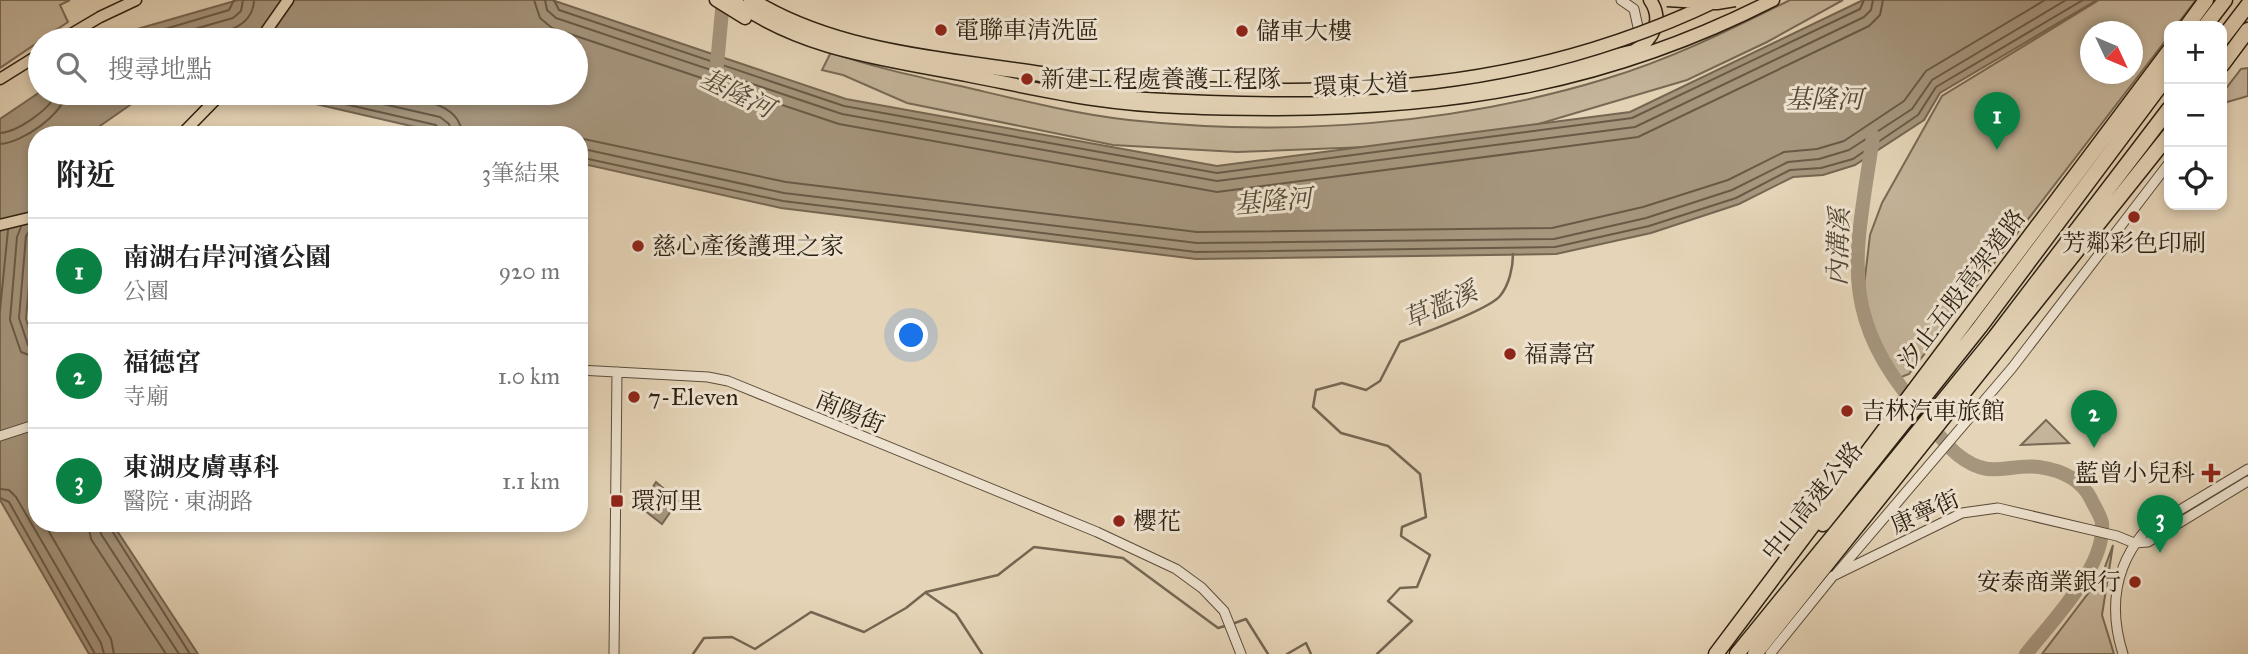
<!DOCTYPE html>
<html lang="zh-TW">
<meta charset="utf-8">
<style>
body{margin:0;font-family:"IM FELL Great Primer","Noto Serif TC",serif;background:#f2f2f2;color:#222}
.controls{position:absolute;right:21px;top:21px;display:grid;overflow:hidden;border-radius:14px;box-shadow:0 4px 10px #0003}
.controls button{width:63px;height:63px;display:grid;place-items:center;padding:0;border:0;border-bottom:2px solid #e0e0e0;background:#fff;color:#222;font:35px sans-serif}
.compass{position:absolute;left:2080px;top:21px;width:63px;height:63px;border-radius:50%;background:#fff;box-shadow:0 4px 10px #0003;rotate:134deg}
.you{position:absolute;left:912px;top:336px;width:24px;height:24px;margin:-18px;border:5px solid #fff;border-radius:50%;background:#1a73e8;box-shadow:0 0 0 10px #1a73e833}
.badge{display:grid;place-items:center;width:46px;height:46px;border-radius:50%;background:#0b8043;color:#fff;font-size:23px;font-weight:700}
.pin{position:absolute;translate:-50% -58px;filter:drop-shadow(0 2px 4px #0008)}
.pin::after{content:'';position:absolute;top:37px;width:24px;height:21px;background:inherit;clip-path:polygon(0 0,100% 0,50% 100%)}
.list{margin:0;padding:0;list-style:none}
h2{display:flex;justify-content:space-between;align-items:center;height:91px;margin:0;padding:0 28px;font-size:30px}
h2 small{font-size:23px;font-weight:400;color:#767676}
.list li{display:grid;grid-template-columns:46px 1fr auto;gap:21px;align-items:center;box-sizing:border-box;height:105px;padding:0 28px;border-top:2px solid #e0e0e0}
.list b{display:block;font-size:26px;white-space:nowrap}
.list p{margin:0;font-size:23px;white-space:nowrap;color:#767676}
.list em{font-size:23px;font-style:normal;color:#767676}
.icon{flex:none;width:38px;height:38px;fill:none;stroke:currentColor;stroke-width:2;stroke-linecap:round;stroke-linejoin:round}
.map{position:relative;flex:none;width:2248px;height:654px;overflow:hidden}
.search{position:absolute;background:#fff;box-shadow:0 4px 10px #0003;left:28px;top:28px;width:560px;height:77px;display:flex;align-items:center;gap:18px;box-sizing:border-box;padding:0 24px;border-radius:38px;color:#767676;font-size:26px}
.panel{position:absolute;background:#fff;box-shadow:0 4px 10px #0003;left:28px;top:126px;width:560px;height:406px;border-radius:28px}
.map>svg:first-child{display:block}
.green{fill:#c5b59b;stroke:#786a56;stroke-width:2;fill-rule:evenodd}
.water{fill:#a6967e;stroke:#756652;stroke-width:2}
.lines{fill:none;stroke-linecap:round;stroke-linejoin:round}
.shore{stroke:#685a47;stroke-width:2}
.stream{stroke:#756652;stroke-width:2.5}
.river{stroke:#a6967e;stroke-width:14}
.tertiary-casing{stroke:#5a4c3a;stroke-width:11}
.primary-casing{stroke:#2b1f10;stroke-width:13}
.trunk-casing{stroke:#2b1f10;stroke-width:15}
.motorway-casing{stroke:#2b1f10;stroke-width:17}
.tertiary{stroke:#eee3d0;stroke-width:9}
.primary{stroke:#e5d4b7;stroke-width:10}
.trunk{stroke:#e5d4b7;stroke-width:12}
.motorway{stroke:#e5d4b7;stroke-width:14}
.trunk-bridge-casing{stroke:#2b1f10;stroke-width:15;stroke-linecap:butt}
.trunk-bridge{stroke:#e5d4b7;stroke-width:12}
.poi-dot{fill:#8f2418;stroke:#eee3d0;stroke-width:2.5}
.labels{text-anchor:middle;stroke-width:6;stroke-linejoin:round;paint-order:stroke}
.poi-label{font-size:24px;fill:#2b1f10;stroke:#eee3d0;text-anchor:start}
.street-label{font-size:24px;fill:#2b1f10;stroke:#eee3d0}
.water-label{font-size:26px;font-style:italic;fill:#564936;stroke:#eee3d0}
</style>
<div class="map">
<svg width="2248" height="654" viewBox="0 0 2248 654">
<rect width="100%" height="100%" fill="#e5d4b7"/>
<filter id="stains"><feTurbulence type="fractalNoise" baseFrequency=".00286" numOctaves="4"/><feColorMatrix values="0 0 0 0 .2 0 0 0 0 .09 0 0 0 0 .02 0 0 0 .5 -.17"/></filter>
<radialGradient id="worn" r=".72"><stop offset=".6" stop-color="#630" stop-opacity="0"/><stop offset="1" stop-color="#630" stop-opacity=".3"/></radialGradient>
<path class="green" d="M0 0H70L60 5 68 22 0 68Z
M1790 0H1843L1767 42 1687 80 1525 128 1418 145 1237 152 1113 145 907 103 843 75 822 70 831 52C877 69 925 78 973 89 1024 101 1077 114 1129 120 1286 137 1454 125 1605 79 1669 60 1730 30 1790 0Z
M2099 0H2196L2176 26H2169V36L1909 374 1899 378 1869 323 1864 286 1870 235 1882 203 1942 96ZM2090 32H2132V74H2090Z
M2248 68V96L2224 103V91L2241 69Z
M2046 420 2069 443 2021 445Z
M2113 545 2102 615 2114 654H2042L2102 575Z"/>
<path class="water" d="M238 0H552L846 99 1217 166 1630 112 1863 0H2097L1940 93 1924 120 1855 165 1823 175 1793 177 1739 204 1651 233 1556 254 1196 259 781 208 579 163V135H450L268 93H576V40H115L127 32Z
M40 92 188 93 143 96 87 135H37V229L33 238 26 319 37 351V523H112L198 654H89L0 500V119Z
M656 482 678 501 662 524 640 507Z"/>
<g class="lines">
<path class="shore" d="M534 0 540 18 552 28 839 124 1217 192 1638 137 1869 26 1880 15 1883 0
M545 0 547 10 556 18 842 114 1217 181 1635 127 1864 17 1871 10 1873 0
M554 0 559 10 844 106 1217 173 1632 118 1860 9 1864 0
M128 40 229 10 234 0
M156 40 233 18 241 11 243 0
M194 40C217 33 253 31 254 0
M297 93 436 125 443 135
M335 93 440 117 449 124 452 135
M382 93C409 99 461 99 462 135
M0 133C17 132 51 109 56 93
M579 138 786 182 1197 232 1552 228 1643 207 1728 180 1784 152 1817 149 1844 141 1904 101 1926 71 2045 0
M0 144C22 143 62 115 66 93
M579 148 784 193 1197 243 1554 239 1646 218 1732 190 1788 162 1819 159 1849 150 1912 109 1932 80 2066 0
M579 157 783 201 1196 252 1555 247 1649 226 1736 198 1790 170 1821 168 1853 159 1918 115 1936 87 2083 0
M21 227 17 237 10 320 21 352 37 358
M37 229 30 230 26 236 19 318 28 345 37 349
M0 310 8 230
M0 489 9 490 16 497 101 643 104 654
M0 498 9 502 95 654
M44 523 111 639 114 654
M88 523 91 539 166 654
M98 523 101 534 179 654
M107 523 190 654"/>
<path class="stream" d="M926 593 956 614 982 654
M1232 624 1246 619 1268 654
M693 654 704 638 732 637 755 649 811 612 864 632 906 608 926 592 998 575 1034 547 1123 558 1218 628 1225 626
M1287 654 1306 643 1311 654
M1377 654 1412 621 1388 601 1400 588 1417 587 1430 555 1401 536 1402 527 1426 517 1420 474 1388 446 1341 433 1313 407 1316 390 1342 383 1366 390 1380 381 1400 342C1419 335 1489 309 1500 296 1509 285 1513 268 1513 254"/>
<path class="river" d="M716 75 723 0
M1873 136C1857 251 1835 310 1916 406 1929 422 1942 442 1958 455 1991 481 2007 463 2039 467 2060 470 2081 479 2091 499 2094 506 2101 516 2102 523 2106 567 2052 621 2026 654"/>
<g class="tertiary-casing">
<path id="tertiary" d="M1621 0 1634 9 1638 27
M579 370 708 377 728 381 1097 532 1176 569 1202 588 1224 611 1241 654
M0 436 37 424
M1837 573 2012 368 2169 163
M614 654 617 372
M1770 654 1833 576 1962 513 1998 508 2117 536 2134 543 2148 542 2248 481
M2123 654C2109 610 2114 567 2145 531L2248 469"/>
</g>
<g class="primary-casing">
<path id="primary" d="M61 40 100 17 136 0
M260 40 288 0
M0 79 40 54
M181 135 222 93
M0 225 37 216"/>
</g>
<g class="trunk-casing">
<path id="trunk" d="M716 0 745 18
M732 0C805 52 886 59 971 76 1012 84 1052 93 1093 99 1153 108 1216 109 1277 109 1458 108 1610 83 1773 0
M1041 74 1064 84 1152 94
M1142 97 1242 101 1443 92 1491 84 1634 51C1653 40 1664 20 1650 0"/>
</g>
<g class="motorway-casing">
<path id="motorway" d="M751 0C836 53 944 59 1041 74
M2187 26 2206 0
M2205 26 2225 0
M2222 39 2248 5
M2222 65 2248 30
M1823 524 1980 327 2169 74
M1716 654 2169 51
M1737 654 1995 337 2169 109
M1755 654 2169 135"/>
</g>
<use href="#tertiary" class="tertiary"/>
<use href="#primary" class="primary"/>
<use href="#trunk" class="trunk"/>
<use href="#motorway" class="motorway"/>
<g class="trunk-bridge-casing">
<path id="trunk-bridge" d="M1667 0 1717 3 1735 0
M1137 85C1348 97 1523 94 1718 0"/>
</g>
<use href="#trunk-bridge" class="trunk-bridge"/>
</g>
<g class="poi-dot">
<circle cx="941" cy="30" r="7"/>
<circle cx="1242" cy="31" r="7"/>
<circle cx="1027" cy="79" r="7"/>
<circle cx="2134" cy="217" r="7"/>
<circle cx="638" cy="246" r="7"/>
<circle cx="1510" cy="354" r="7"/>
<circle cx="634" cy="397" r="7"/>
<circle cx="1847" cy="411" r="7"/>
<path d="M2207.5 462.5h7v7h7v7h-7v7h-7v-7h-7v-7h7z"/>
<rect x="610" y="494" width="14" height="14" rx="3.5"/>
<circle cx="1119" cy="521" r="7"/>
<circle cx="2135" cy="582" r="7"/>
</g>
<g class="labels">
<g class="poi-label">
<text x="955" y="38">電聯車清洗區</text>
<text x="1256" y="39">儲車大樓</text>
<text x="1041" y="87">新建工程處養護工程隊</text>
<text x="2134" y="251" text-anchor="middle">芳鄰彩色印刷</text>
<text x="652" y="254">慈心產後護理之家</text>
<text x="1524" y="362">福壽宮</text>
<text x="648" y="405">7-Eleven</text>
<text x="1861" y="419">吉林汽車旅館</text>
<text x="2195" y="481" text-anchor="end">藍曾小兒科</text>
<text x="631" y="509">環河里</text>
<text x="1133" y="529">櫻花</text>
<text x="2121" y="590" text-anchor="end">安泰商業銀行</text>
</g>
<g class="street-label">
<text transform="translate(1361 85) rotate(-3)" y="8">環東大道</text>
<text transform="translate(1962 289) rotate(-53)" y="8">汐止五股高架道路</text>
<text transform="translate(850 412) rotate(23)" y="8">南陽街</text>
<text transform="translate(1812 501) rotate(-51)" y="8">中山高速公路</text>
<text transform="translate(1925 512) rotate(-24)" y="8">康寧街</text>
</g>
<g class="water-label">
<text transform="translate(737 93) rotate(26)" y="9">基隆河</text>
<text x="1824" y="108">基隆河</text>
<text transform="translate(1273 201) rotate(-5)" y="9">基隆河</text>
<text transform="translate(1838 247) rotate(-88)" y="9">內溝溪</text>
<text transform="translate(1440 305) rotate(-24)" y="9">草濫溪</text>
</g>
</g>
<rect width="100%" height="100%" filter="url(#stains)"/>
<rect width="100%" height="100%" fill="url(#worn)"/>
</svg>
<div class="controls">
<button>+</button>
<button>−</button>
<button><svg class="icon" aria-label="locate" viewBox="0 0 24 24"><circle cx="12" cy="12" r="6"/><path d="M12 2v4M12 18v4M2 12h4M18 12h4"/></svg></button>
</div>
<svg class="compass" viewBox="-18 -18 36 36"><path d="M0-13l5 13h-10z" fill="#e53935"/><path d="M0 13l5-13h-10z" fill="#767676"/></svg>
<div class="you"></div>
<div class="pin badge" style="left:1997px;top:150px">1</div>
<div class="pin badge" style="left:2094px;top:448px">2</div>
<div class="pin badge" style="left:2160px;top:553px">3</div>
<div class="search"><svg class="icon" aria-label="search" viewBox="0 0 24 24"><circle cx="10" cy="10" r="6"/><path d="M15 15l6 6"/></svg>搜尋地點</div>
<section class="panel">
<h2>附近<small>3筆結果</small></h2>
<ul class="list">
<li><span class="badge">1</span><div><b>南湖右岸河濱公園</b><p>公園</p></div><em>920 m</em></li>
<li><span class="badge">2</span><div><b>福德宮</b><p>寺廟</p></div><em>1.0 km</em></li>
<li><span class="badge">3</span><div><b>東湖皮膚專科</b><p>醫院 · 東湖路</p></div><em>1.1 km</em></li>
</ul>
</section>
</div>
